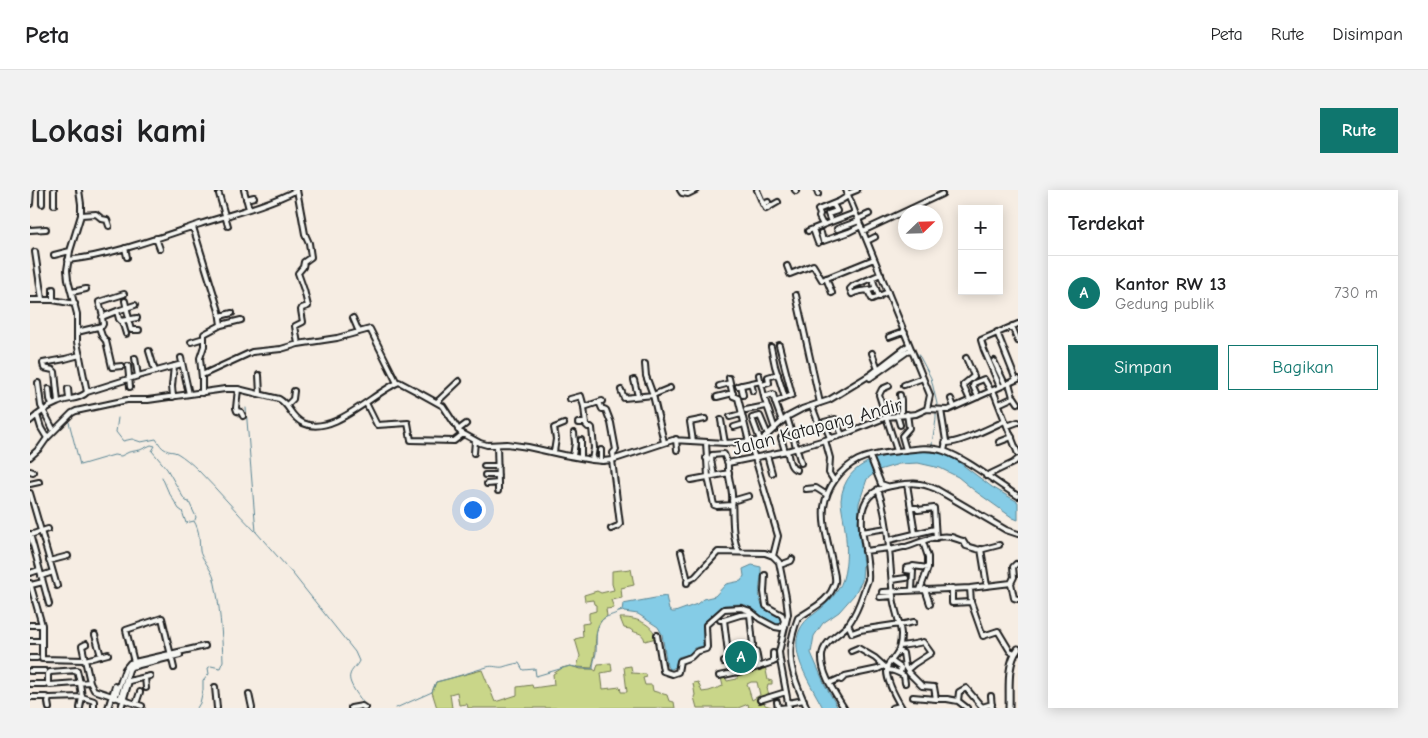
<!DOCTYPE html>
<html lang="id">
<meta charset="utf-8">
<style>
body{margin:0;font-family:"Comic Neue",sans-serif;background:#f2f2f2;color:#202124}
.controls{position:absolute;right:15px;top:15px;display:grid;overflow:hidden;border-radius:0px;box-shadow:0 2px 12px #0003}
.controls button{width:45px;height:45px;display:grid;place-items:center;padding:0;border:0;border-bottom:1px solid #e0e0e0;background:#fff;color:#202124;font:25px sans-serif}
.compass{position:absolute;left:868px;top:15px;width:45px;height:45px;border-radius:50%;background:#fff;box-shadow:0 2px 12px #0003;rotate:67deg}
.you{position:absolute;left:442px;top:319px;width:18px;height:18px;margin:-12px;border:4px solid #fff;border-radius:50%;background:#1a73e8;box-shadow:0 0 0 8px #1a73e833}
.badge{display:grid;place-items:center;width:32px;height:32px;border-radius:50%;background:#0f766e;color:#fff;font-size:16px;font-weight:700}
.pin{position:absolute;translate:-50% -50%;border:2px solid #fff;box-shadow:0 1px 5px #0006}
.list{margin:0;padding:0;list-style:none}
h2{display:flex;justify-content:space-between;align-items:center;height:65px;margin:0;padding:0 20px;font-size:21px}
h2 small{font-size:16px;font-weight:400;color:#757577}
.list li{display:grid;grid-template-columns:32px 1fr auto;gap:15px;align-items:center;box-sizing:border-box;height:75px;padding:0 20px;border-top:1px solid #e0e0e0}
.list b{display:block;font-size:19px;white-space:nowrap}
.list p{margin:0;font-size:16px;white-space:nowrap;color:#757577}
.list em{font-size:16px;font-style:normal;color:#757577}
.actions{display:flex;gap:10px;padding:15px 20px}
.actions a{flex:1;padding:11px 0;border:1px solid #0f766e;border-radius:0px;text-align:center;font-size:18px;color:#0f766e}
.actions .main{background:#0f766e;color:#fff}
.map{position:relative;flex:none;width:988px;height:518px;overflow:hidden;border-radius:0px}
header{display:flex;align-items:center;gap:30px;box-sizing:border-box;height:70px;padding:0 25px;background:#fff;border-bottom:1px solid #e0e0e0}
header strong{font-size:24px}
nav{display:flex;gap:28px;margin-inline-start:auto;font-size:18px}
.intro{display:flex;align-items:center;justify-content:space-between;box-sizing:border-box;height:120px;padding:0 30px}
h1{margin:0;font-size:35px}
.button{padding:12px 22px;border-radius:0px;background:#0f766e;color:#fff;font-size:18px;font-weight:700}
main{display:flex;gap:30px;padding:0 30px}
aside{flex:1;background:#fff;border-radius:0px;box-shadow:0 2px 12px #0003}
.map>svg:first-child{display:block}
.green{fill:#c9d689;stroke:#727952;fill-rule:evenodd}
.water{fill:#85cce6;stroke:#5b8695}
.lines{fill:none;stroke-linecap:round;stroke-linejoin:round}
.stream{stroke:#5b8695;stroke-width:1}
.minor-casing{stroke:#1c1c1c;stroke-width:8}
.major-casing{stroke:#1c1c1c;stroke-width:9}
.minor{stroke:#f6f6f2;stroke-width:4}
.major{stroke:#f6f6f2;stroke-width:5}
.labels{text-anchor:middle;stroke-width:4;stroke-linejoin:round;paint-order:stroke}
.street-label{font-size:19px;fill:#1c1c1c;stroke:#f6f6f2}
</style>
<header>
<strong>Peta</strong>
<nav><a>Peta</a><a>Rute</a><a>Disimpan</a></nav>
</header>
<div class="intro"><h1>Lokasi kami</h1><a class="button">Rute</a></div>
<main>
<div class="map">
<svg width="988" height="518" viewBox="0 0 988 518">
<rect width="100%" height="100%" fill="#f6ede3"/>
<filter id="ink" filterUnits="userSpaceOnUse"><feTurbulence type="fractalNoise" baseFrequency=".02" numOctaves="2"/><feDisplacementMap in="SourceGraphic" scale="10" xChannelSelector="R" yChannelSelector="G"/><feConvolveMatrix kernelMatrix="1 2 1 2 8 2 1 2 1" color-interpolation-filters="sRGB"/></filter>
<g filter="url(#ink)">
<path class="green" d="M601 379 604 395 591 398 592 408 581 410 584 418 576 419 577 426C565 433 566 448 565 461 565 466 563 472 562 478L547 477 550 466 545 449 553 447 552 434 559 433V423L566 421V415L564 414 563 410 555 411 554 405 567 401 571 403 584 400 582 394V381Z
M590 428C604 427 623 433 626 448L615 451C612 440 606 445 600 439L594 438Z
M714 472H718L720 474H727L735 476 738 490 742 491V494H738L737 498 739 505 732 507 735 515 742 517V518H719L718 514 708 518H667L664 507 665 505 663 493 668 492 672 502 679 501 693 496 691 488 695 487 697 491 707 489 708 484 715 481 712 474ZM721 492H727L730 505 722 510 717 494Z
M581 473 582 481 571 483 573 499 590 497 591 502H597L594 477 601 476 602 483 616 484 617 487 613 488 615 495H622L623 501 637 505 639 511 644 512 645 518H438L437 514 429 515 427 502 420 504 422 518H407L402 502 406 492 452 480 465 512 487 505V497L502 495 503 498 524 495 523 484 532 478 540 476 551 479H563L566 481 568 474Z"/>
<path class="water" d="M891 261 911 263 926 270 962 297 988 312V330L983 328 945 301 928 287 910 278 888 273 869 274 849 280 837 289 829 313 828 335 833 374 832 391 824 405 809 422 793 433 784 446 781 463 795 495 808 518H793C779 490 747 449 784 424 796 415 808 404 813 389 818 371 817 351 814 332 813 325 811 317 811 310 815 268 858 264 891 261Z
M722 375 731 377V383H733V386H731C730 396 726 412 736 419 741 422 747 424 751 427L752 431 750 436H746L730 428 716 415 710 414 694 415 673 433V456L664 458 660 464 648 467 645 477 642 479H639L637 476 632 444 628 437 608 424 594 422 593 421 589 422V421L592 420 593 414 636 406 639 420 642 422H645L667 414 673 409 685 406 696 394 711 391 714 386 713 379Z"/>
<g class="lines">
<path class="stream" d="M884 160 890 167 901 188 907 214 906 218
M246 210C261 216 258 238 282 237
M216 218 226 342 263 384 325 462 329 471C327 476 321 480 320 485 317 494 333 511 337 518
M88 228 86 242 93 251 102 249 111 252 126 249C129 253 131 258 136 260 139 262 143 261 147 263 154 267 162 274 168 280 188 300 206 322 226 342
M37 230 39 232 50 275 84 265 91 266 99 262 110 260 121 255 125 256 122 261 137 279 153 307 156 311 159 312 166 327 165 330
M739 246 749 236
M434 247 444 251
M16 252 22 246
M457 256 465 257
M902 257C902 245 907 234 906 222
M491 258 504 260
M132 287 138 301 149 319 152 321 156 333 164 331C170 341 169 350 170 361 170 366 182 380 184 389 190 415 192 444 193 471L190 478 181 476 178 478 179 484 173 491V500L170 513 167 518
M366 518 402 502 406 492C424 488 440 482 457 477 463 475 468 478 473 477 479 475 483 474 489 473L493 480 505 479 506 486 540 476 551 478 563 479C563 473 565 468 566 463 567 453 564 440 571 431 575 426 584 425 589 422"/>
<g class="minor-casing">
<path id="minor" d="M12 0V14
M24 0V15
M214 0 219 19
M267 0 275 44 279 53 281 67 274 72 273 77 268 83 274 100 278 116 272 118 271 120 273 132 265 136 268 154
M650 0 652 3 658 4 666 0
M727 0 733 14 738 12
M765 0 766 1
M787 0 788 4
M189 4 198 36
M817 4 827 0
M216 9 224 7
M0 14 1 0
M733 14 736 19 748 12
M51 25 66 24 72 29 77 30 79 36
M828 29 839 24
M801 32 798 24 807 21 803 14
M793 35 825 23
M163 37 189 121 191 135 211 130
M783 39 788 53
M807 39 829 31
M0 40 16 39
M778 41 793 35 789 27 790 24 788 20 810 11 818 6
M833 41 912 4
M791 43 793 51 819 42 831 36
M126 48 130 59
M837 51 845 47
M95 58 97 67
M5 62 12 109
M24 65 40 61
M38 70C83 65 128 48 170 34 202 24 238 15 267 0
M757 76 760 84 783 75 792 90 844 69
M796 88 802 103
M842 88 849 107
M846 98C837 102 831 99 822 104L820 99 823 96 851 84
M23 99V110
M838 101 842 109 858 102
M42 102 56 99
M766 105 790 213
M0 110H23L45 114
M95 111 99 129
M87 121 105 115
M73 126 69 112 94 104
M190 126 202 123
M323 128 329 142
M98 129 101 140H109
M92 131 96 144
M982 136 988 151
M69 137 72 146 76 151 82 177 92 176
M47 142 72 136 73 134 72 127 87 121 89 129 91 131 107 128
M967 142 986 190
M859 147 870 143H875
M161 152 174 148
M749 155 762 205 745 212 752 231
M741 157 745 176 755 208
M119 161 125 181
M842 163 848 179
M105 168 108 186
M151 168 159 204
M936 168 944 186 933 195 940 210
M964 171 975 194
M615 174 616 186 623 205 640 198
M98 176 100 197
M172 185 222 162 251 159 268 154 307 148 340 139 367 193
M229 185 230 204
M729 185 734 206
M699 188 703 206 708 208 719 252 725 268 748 346 743 366
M840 188 881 159
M604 190 608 206
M8 193 11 216 24 241
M721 193 723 201
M979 193 983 207
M711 195 713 205
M732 195 739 193 738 187 748 184
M874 195 893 188
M689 196 700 193
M708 196 731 191
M859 196 852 199 849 205 867 261
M970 197 954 160 951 150 988 134
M19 199 20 209 22 215
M38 199 39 209
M208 199 206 218 207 221 211 222 213 226
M591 200 594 208 623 205 634 252
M963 200 988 264
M57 202 108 186 152 174
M172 203V188L170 168 174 156V144L191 135
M870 205 871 210V225
M143 207 142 196 144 176
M687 207 703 203
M948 207 943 196 944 193 954 189 961 201
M540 209 551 206 554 217
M921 209 924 217
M28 212 25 182 23 180 14 178 13 173 35 169 50 165
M407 212 429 191
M569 212 572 219H574L576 220 581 233 586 260 583 263 584 269
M336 213 347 235 378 233 381 250 424 251 433 244
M969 214 984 207 988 213
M257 215 263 209 264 201
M782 216 788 232
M897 219 918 220 988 189
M716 220 736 216
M911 220 916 251 914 261
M7 225 11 238 17 248
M867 225 870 235
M700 227 711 224
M757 227 771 273
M691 230 695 253
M0 231C8 224 17 217 27 213 36 208 50 210 57 202L47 152V124L38 90 37 80 40 61 51 25V14L49 0
M548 233H556
M977 236 988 232
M704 237 714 234
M745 239 734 207 743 204 745 212
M428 240 436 234
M751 248 755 261
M800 248 794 232 805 229 812 245
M646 249 647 260
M730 250 722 228 730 226 738 245
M795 250 800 268 799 283 804 291
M663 251 660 232 675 229
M676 252 678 287 684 315 687 316 702 315
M969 252 982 247
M915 253C929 254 961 237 975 231
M876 260 872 246 879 238 877 224
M757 261C759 268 759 278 767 280
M524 262 526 249 524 238 534 234
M444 263 445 251
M737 265 742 283
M543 266 545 253 544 243
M0 267 10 258 17 248 42 223 46 221 97 210H118L195 199H208L249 209C260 215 260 227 273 233 302 247 343 203 369 192L386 201 413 216 430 242 450 253 457 255 477 254 498 257 534 265 562 270 573 271 582 270 643 250 695 253 726 251 734 248 757 227 772 219 799 210 840 185 879 155
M551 268V250
M676 268 681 269 682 265 694 264 698 274
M681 269 684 286
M841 269 851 294 857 296
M562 270 564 258 562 238 561 237H558L556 235 554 217 572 211
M571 271V260
M454 276H468
M0 281 3 282
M455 285H468
M956 286 983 273 988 269
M661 290 699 283
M468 293V301
M0 294 9 292
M457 294 468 293 467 255
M877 294 885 343
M776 299 786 298 797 305
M848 299C860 334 859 370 863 406 864 419 870 431 871 444 871 451 870 460 865 466 863 469 860 471 858 475 853 486 866 508 872 518
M0 303 23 382 11 386
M702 311 719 306
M881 318H887L888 320 904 318 906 348
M581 339 588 336 590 334 582 270
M832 342 857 338
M0 344 13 392 1 395
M0 345 18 339
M859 350 905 339
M951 359 957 396
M860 360 873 357H876C889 353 906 344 921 347 925 348 929 350 933 351L936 356 950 360 969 355
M835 361 859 358
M651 362 658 391
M709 362C701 347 703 321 702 304 701 294 697 283 698 273L757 261 812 245 857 227 886 224 897 219 900 205 816 0
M19 371 38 366
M986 374 983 377 984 387 981 393 984 408 988 409
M750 375 761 371 762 369
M23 382 27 396
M0 383 9 380
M862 390 876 388
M13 392 19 414
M0 393 12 435V469L55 470 60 492 64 500 112 516
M657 393V391L665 387 688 362 735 363 743 366 749 372 756 407 758 424 749 462 750 470 759 518
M922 398V413L941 412 953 446 968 441 980 461 985 463
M940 398 941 412
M895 399 900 414
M882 400 883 381 876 380V378L882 377 883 376 898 378V367L893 352
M890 400 898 378
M852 402 940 398 981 393
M850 407 863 406
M690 430H694L698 463 700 464 711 463
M694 430 710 425 720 424 723 455 720 457 721 462
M818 434 822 443 830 440 870 434
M0 435H12
M870 435 884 432
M65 445 71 466
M627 445 633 481 642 484 648 482 650 471 661 467 666 462 676 459 677 457 676 435 694 419 711 418 720 421 730 429 745 437 751 438 754 431 752 425 736 416 734 402 735 385
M0 451H11
M56 454 52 456 55 470 78 464
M870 456C878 455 886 454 893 452L901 463 884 474 877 480
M821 461 828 458 845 468 855 477
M868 461 873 463 875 477 879 483 892 496 904 497 906 509 883 507
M743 463V472L745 471
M0 468H7
M861 471 871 478 870 483
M104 472 96 440 132 428 144 478
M694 472 712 469 713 467 719 466 720 463 726 461 729 477
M857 480C864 480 868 482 874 486L875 493
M0 481H15
M689 486 722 479 743 472
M115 487 116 498
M60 492 20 495 18 493V484L20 482 47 480 50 493 52 507 64 511V518
M800 493 809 489 811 490 815 486 848 479 854 476
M0 494H15
M185 497 187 518
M219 504 222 518
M961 506 962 518
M0 507H16
M85 508 95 479 100 473 175 456
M90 509 99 480 101 477 150 465
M906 509H917L928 511 929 502 936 498 952 517 962 514
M730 510 756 502
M928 511 937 518
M747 512 748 518
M758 513 774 510
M106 514 110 502
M19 518 18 512 19 508 52 507 50 518
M78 518 85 496
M91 518 99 491 120 486
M321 518 332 516 335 518
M750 518 759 517
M777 518C768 498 758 477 761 454 762 445 765 436 768 428 782 418 800 412 805 392 806 387 804 382 803 377 800 358 792 337 794 317 797 297 810 279 828 270 840 264 856 263 869 261 883 259 900 256 914 261 941 271 964 292 988 306
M814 518C805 503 791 484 792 466 793 451 809 445 818 435 826 424 830 413 834 401 835 397 837 393 838 390 841 358 811 305 861 296 879 293 889 291 906 299L976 340 988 344
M862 518 870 516"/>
</g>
<g class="major-casing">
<path id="major" d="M979 518C980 499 976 475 988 459"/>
</g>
<use href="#minor" class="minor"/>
<use href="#major" class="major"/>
</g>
</g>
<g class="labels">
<g class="street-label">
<text transform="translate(787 236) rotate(-15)" y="7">Jalan Katapang Andir</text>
</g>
</g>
</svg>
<div class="controls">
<button>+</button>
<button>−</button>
</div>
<svg class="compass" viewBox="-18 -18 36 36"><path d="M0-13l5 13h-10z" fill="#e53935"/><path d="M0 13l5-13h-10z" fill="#757577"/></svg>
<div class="you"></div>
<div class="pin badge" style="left:711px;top:467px">A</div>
</div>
<aside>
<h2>Terdekat<small></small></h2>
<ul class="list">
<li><span class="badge">A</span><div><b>Kantor RW 13</b><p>Gedung publik</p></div><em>730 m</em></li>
</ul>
<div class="actions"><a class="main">Simpan</a><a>Bagikan</a></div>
</aside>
</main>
